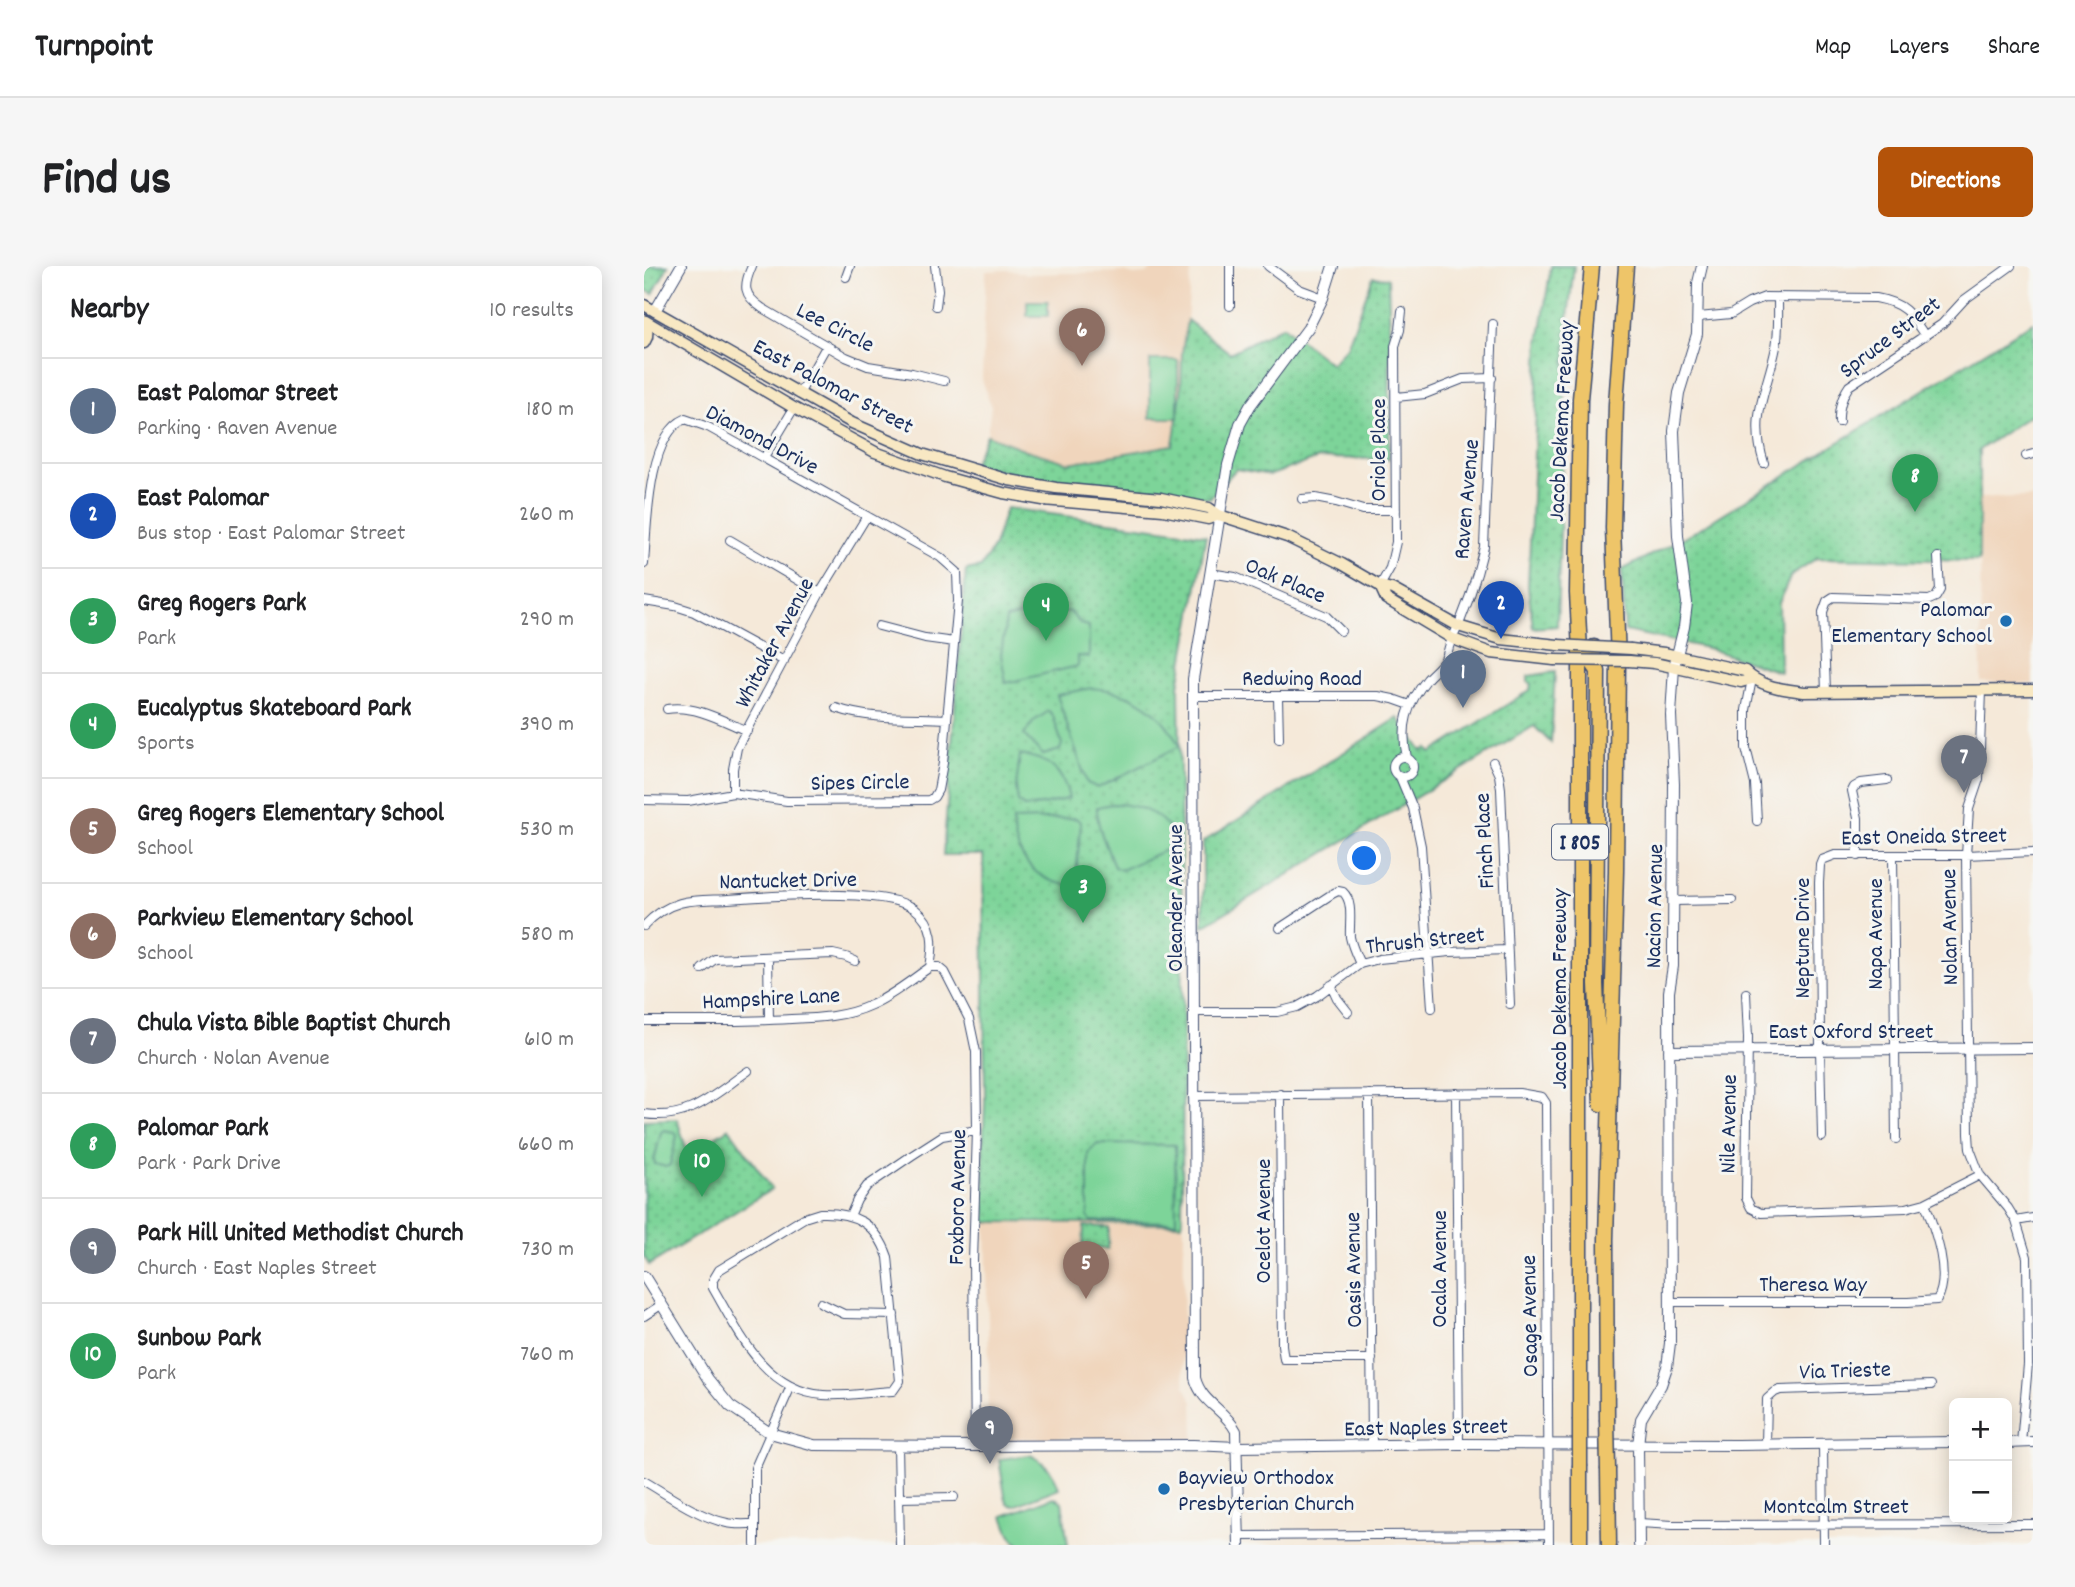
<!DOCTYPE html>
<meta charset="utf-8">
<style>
body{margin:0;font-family:Dekko,sans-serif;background:#f6f6f6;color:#202124}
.controls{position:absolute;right:21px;bottom:21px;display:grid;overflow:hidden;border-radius:10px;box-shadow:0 4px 18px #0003}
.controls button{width:63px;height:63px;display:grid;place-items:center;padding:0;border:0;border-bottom:2px solid #e0e0e0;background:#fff;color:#202124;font:35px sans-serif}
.you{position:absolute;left:721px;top:593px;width:24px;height:24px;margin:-18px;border:5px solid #fff;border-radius:50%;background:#1a73e8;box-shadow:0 0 0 10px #1a73e833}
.badge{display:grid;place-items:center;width:46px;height:46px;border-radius:50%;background:#b45309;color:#fff;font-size:23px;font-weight:700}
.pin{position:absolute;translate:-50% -58px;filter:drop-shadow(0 2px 4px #0008)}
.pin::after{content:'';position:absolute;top:37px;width:24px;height:21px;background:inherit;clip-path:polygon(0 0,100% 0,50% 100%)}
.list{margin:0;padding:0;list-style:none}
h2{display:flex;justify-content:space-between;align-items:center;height:91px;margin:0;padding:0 28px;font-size:30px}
h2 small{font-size:23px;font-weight:400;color:#757577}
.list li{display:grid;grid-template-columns:46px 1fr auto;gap:21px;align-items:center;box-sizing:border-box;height:105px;padding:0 28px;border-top:2px solid #e0e0e0}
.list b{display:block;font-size:26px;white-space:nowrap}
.list p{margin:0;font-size:23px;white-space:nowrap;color:#757577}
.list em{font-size:23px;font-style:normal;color:#757577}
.map{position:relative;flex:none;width:1389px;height:1279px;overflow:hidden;border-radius:10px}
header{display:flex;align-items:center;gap:42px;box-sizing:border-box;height:98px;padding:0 35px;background:#fff;border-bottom:2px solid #e0e0e0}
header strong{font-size:33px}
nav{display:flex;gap:38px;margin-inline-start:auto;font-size:24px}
.intro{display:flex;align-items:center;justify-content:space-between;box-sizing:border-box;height:168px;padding:0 42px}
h1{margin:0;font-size:49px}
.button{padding:18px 32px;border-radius:10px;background:#b45309;color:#fff;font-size:24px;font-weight:700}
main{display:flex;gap:42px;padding:0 42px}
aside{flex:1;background:#fff;border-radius:10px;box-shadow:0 4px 18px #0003}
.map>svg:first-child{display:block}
.built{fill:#f0d5bc}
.grass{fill:url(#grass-dots);stroke:#4c827c;stroke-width:2}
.garden{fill:#7dd499;stroke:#4c827c;stroke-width:2}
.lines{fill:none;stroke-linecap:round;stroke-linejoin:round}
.minor-casing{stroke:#3c4b70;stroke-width:10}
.tertiary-casing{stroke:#3c4b70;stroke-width:12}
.secondary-casing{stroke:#3c4b70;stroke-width:13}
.motorway-casing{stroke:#3c4b70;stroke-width:17}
.minor{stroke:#fff;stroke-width:8}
.tertiary{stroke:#fff;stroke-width:10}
.secondary{stroke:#f8e8c3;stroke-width:10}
.motorway{stroke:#eec569;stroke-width:14}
.secondary-bridge-casing{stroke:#3c4b70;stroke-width:13;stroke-linecap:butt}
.motorway-bridge-casing{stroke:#3c4b70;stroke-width:17;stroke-linecap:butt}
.secondary-bridge{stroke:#f8e8c3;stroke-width:10}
.motorway-bridge{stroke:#eec569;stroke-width:14}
.poi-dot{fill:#1f6fb2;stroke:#f6f6f2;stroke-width:2.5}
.labels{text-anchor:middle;stroke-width:6;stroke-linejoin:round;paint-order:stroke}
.shield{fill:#f6f6f2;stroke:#5d6b8a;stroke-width:2}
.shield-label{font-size:21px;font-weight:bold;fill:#1b2f5e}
.street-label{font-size:23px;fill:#1b2f5e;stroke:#f6f6f2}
.poi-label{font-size:23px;fill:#1b2f5e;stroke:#f6f6f2;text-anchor:end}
</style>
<header>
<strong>Turnpoint</strong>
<nav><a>Map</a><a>Layers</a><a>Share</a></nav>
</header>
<div class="intro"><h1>Find us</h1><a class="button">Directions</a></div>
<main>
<aside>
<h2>Nearby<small>10 results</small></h2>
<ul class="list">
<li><span class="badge" style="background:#5c6f8a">1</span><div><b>East Palomar Street</b><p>Parking · Raven Avenue</p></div><em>180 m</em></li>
<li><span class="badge" style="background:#1a4fb4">2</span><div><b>East Palomar</b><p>Bus stop · East Palomar Street</p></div><em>260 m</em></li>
<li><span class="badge" style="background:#2e9e5b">3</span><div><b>Greg Rogers Park</b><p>Park</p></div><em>290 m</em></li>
<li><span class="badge" style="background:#2e9e5b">4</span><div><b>Eucalyptus Skateboard Park</b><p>Sports</p></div><em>390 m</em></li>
<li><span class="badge" style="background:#8d6e63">5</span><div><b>Greg Rogers Elementary School</b><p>School</p></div><em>530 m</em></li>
<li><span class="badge" style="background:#8d6e63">6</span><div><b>Parkview Elementary School</b><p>School</p></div><em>580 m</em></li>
<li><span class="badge" style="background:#6b7280">7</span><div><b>Chula Vista Bible Baptist Church</b><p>Church · Nolan Avenue</p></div><em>610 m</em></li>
<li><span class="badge" style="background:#2e9e5b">8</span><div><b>Palomar Park</b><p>Park · Park Drive</p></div><em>660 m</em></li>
<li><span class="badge" style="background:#6b7280">9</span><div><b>Park Hill United Methodist Church</b><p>Church · East Naples Street</p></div><em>730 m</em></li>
<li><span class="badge" style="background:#2e9e5b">10</span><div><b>Sunbow Park</b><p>Park</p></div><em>760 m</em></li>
</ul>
</aside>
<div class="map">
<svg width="1389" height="1279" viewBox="0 0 1389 1279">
<defs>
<pattern id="grass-dots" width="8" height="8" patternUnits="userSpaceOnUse" patternTransform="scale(1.75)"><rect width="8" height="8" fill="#7dd499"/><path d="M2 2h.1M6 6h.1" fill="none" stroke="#6bb686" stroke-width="1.8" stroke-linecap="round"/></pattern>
</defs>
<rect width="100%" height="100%" fill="#f6f6f2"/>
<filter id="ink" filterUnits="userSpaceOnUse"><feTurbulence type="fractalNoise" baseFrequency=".0143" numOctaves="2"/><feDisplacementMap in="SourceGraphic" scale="14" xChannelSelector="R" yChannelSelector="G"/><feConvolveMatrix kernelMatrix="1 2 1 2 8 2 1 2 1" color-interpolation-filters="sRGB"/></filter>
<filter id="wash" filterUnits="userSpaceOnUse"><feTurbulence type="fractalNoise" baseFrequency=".00686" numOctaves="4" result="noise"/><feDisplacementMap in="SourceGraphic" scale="28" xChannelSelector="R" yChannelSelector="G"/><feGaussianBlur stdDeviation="1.57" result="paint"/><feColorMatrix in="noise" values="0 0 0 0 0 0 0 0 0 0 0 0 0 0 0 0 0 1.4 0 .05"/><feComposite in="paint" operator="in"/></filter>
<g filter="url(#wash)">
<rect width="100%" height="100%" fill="#f5e9d9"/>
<path class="built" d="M513 0 547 5 543 54 538 87 537 127 529 179 425 197 382 184 343 169 347 140 338 113 342 5 366 4 383 8 479 6 490 9 502 8Z
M1389 231V418L1337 416 1336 232Z
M342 956 538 958 540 962 539 1105 541 1121 549 1136 550 1173 350 1172 343 1165 345 1103Z"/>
<path class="grass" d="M0 0H24L9 28 0 23Z
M907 0H930L923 60 913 360 889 362 884 321 895 77Z
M729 11 744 12 746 73 745 193 675 192 627 209 592 203 566 232 381 210 329 198 343 169 382 184 425 197 529 179 537 127 538 87 543 54 586 87 639 60 687 98 703 81Z
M1389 56V147L1335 184V295L1173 292 1147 309 1135 337 1136 406 1063 382 981 365 978 304 1045 269Z
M362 242 562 269 535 420 539 748 538 958 342 956 339 882 341 836 339 589H299L322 304 337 301 350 280Z
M911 406 907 477 890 460 559 660V576L754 452 778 485 783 482 787 487 886 424 887 417 884 416V410Z
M33 853 44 888 85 862 128 923 5 999 0 990V854Z
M440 960 465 961 464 983 439 982Z"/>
<path class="garden" d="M383 35H404V50H383Z
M506 94H534V152H506Z
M425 345 437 358 445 360V391L434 390V400L362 417 357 389 362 353 389 346 409 349Z
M447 422C480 424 508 437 527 465 530 470 532 475 536 480L454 522 443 517 413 429Z
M405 445 409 450 418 478 416 484 399 489 380 469 390 455Z
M376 489C404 492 419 504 425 532 410 537 396 540 380 541L374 536 372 521Z
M468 538C497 538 524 549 533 579L477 604 470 601C464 583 452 561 453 541Z
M432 552 437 557 431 620C392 617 370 592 369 554Z
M20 864 32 867 33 870 26 899 22 901 11 898 10 895 17 866Z
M453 878 531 879 532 956 447 955 444 951V887Z
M386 1189C401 1196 410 1206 415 1222L370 1240 364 1238 361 1230 355 1193Z
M410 1231 418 1236 424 1279H376C366 1272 363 1261 359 1250Z"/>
</g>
<g filter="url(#ink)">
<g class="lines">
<g class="minor-casing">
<path id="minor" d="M108 0C99 20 99 29 118 42L202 91 224 100 268 107 300 115
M291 0 294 24 292 40
M586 0V40
M624 0 655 23 679 32
M202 11 206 0
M1054 51 1087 48 1105 37 1121 31 1232 32C1260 37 1266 47 1281 70
M155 128 183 79
M752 131 781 128 819 113 848 112
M1195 156C1194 144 1198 130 1205 120L1298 58 1320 34 1367 0
M1382 190 1389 188
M120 192 150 142
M1120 197C1105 149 1123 126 1132 81 1135 65 1134 48 1134 32
M658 233 671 232 692 236 719 244H752
M86 274 176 327
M0 298C3 262 3 169 41 153L64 161 296 291 313 306 314 335 299 497 294 524 290 531 285 534 143 535 89 527 44 535 0 534
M566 307 591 311 682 350 697 365
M736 320 746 302 752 276 751 80 756 64 758 45
M0 335 31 340 50 346 140 395
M235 360 281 372 310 376
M1108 413 1102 444V482L1111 518 1113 555
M1338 424 1335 513 1325 543 1322 589 1325 868 1326 883 1336 909 1364 942 1372 955 1383 991 1384 1098 1377 1177
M1182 425 1179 346 1183 335 1189 331 1285 334 1292 331 1296 324 1294 291
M548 430H734L749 433 766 439
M634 431 635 473
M192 442C226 454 267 451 303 453
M23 443C52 439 77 454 103 465
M749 501a10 10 0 1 1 20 0a10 10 0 1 1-20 0Z
M763 492C756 460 763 438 783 413 789 406 797 401 801 393 804 388 804 383 806 378 821 347 832 315 840 281L849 58
M849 496 855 509 857 523 866 738
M756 511 769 542 777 580 788 742
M89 527V503L93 482 176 327 223 250
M1249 589 1252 873
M1214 590V552L1208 525 1210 521 1217 517 1243 514
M1029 635 1088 634
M0 660C10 649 21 641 36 637 51 633 68 634 84 633 123 630 241 621 271 643 291 658 290 679 286 701
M636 662 688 628 694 625 699 626C710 636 705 657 706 671 708 681 712 689 716 698
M124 691 125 754
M286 701H295L301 706 325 753 332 786 333 864 329 995 331 1180
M58 703 71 693 189 688 202 691 211 695
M687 719 693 732 704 746
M1102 727 1104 772 1102 932 1107 942 1117 947 1262 942 1281 937 1336 909
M549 746H633L653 741 673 730 716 698 735 693 806 686 863 684
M0 755C49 755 98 756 147 753 174 752 201 751 227 739 248 730 267 714 286 701
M812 827 815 1178
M636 828 638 1079 640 1093H728
M725 828 728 1179
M549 830 875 827 898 831 902 837 905 1279
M0 848C45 855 69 829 104 805
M1178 871 1176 783 1175 617 1176 599 1178 594 1191 589H1322L1389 586
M176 947C211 946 232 957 244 991L256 1115 249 1125C226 1126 202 1131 179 1129 121 1125 95 1067 69 1022V1014L75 1004 160 952Z
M206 950 213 934 223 920 267 890 298 870 333 864
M1372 955 1389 952
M1025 1036H1264L1293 1034C1308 1009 1290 962 1281 937
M177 1037 200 1048 250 1049
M0 1050 17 1039
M1179 1177 1180 1279
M254 1179 256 1279
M1122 1179 1123 1133 1131 1126 1136 1124 1287 1119
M0 1215C26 1230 54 1251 83 1257 92 1259 102 1258 111 1258
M255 1232 310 1231
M995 1257 1029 1259 1389 1258
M595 1270 905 1268
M111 1279V1202L147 1120"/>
</g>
<g class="tertiary-casing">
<path id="tertiary" d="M11 45 37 0
M1025 785 1389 782
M0 1010 64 1113 86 1140 126 1167 170 1179 331 1180 549 1179 593 1181 815 1178 1094 1179 1310 1176
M1363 1177 1389 1176
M595 1279 592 1165C580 1142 558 1138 551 1112L549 413 584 199 596 158 606 140 664 62 679 32 689 0
M995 1279 994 1179 997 1153 1017 1119 1023 1101 1026 1077 1025 726 1029 700V678L1030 518 1027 449 1030 401 1040 361 1043 337 1034 270 1030 165 1035 127 1053 68 1054 17 1058 0"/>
</g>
<g class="secondary-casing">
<path id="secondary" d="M0 39 208 157 278 188 365 214 412 222 517 232 565 242 575 249 643 271 698 298 736 320 748 323 814 360 857 373 914 379
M0 54 150 142 231 186 301 211 359 227 399 234 519 244 564 253 575 249
M0 77 3 71 4 57
M736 320 742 333 809 373 847 387 910 394
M987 383 1020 387 1101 405C1116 421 1139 423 1160 426L1389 424
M985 395 1010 397 1097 416 1108 413"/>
</g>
<g class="motorway-casing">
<path id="motorway" d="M950 381 949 398 954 405 952 718 957 838
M936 1153V385L933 327 936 133 948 0
M963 1153 962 973 972 605 974 394 969 262 972 138 982 0
M936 1201V1279
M964 1204 965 1279"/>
</g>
<use href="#minor" class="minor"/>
<use href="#tertiary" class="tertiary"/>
<use href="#secondary" class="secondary"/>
<use href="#motorway" class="motorway"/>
<g class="secondary-bridge-casing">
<path id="secondary-bridge" d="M914 379 987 383
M910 394 985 395"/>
</g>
<g class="motorway-bridge-casing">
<path id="motorway-bridge" d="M963 1153 964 1204
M936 1201V1153"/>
</g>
<use href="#secondary-bridge" class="secondary-bridge"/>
<use href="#motorway-bridge" class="motorway-bridge"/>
</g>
</g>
<g class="poi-dot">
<circle cx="1362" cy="355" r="7"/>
<circle cx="520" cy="1223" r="7"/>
</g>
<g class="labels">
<rect class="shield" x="908" y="558.5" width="56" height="35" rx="5"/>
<g class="shield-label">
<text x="936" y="583">I 805</text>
</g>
<g class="street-label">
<text transform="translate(192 60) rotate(27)" y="8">Lee Circle</text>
<text transform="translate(1245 70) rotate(-37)" y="8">Spruce Street</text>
<text transform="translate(190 119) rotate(28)" y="8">East Palomar Street</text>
<text transform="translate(916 155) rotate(-87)" y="8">Jacob Dekema Freeway</text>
<text transform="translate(119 172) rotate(28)" y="8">Diamond Drive</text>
<text transform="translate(733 184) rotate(-90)" y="8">Oriole Place</text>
<text transform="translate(821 233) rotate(-85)" y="8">Raven Avenue</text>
<text transform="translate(642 313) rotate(23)" y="8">Oak Place</text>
<text transform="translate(129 376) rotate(-62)" y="8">Whitaker Avenue</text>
<text x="658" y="419">Redwing Road</text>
<text transform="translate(216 515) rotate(-1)" y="8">Sipes Circle</text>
<text transform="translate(1280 569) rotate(-1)" y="8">East Oneida Street</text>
<text transform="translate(839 575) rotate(-93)" y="8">Finch Place</text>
<text transform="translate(144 613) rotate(-1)" y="8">Nantucket Drive</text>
<text transform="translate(530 632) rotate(-90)" y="8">Oleander Avenue</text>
<text transform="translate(1009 640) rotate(-89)" y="8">Nacion Avenue</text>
<text transform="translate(1304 661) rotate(-91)" y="8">Nolan Avenue</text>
<text transform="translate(1230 668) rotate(-90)" y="8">Napa Avenue</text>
<text transform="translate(1157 672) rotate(-90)" y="8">Neptune Drive</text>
<text transform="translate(781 673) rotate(-6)" y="8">Thrush Street</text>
<text transform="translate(914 723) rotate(-90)" y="8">Jacob Dekema Freeway</text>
<text transform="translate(127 731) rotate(-3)" y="8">Hampshire Lane</text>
<text x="1207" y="772">East Oxford Street</text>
<text transform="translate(1083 858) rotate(-89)" y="8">Nile Avenue</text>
<text transform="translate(312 931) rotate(-89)" y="8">Foxboro Avenue</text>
<text transform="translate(618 955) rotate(-90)" y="8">Ocelot Avenue</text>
<text transform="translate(794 1003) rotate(-90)" y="8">Ocala Avenue</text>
<text transform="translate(708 1004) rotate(-91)" y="8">Oasis Avenue</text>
<text x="1169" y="1025">Theresa Way</text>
<text transform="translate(884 1050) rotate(-91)" y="8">Osage Avenue</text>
<text transform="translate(1201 1103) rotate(-2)" y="8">Via Trieste</text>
<text transform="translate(782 1160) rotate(-1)" y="8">East Naples Street</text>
<text x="1192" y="1247">Montcalm Street</text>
</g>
<g class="poi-label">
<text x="1348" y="350">Palomar<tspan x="1348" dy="26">Elementary School</tspan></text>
<text x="534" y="1218" text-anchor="start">Bayview Orthodox<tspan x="534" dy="26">Presbyterian Church</tspan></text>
</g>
</g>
</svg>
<div class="controls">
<button>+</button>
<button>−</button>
</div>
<div class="you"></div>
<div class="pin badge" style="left:819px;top:442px;background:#5c6f8a">1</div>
<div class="pin badge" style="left:857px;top:373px;background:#1a4fb4">2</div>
<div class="pin badge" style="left:439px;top:657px;background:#2e9e5b">3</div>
<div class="pin badge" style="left:402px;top:375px;background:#2e9e5b">4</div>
<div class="pin badge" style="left:442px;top:1033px;background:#8d6e63">5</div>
<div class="pin badge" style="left:438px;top:100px;background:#8d6e63">6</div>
<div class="pin badge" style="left:1320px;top:527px;background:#6b7280">7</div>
<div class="pin badge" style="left:1271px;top:246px;background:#2e9e5b">8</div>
<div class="pin badge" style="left:346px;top:1198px;background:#6b7280">9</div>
<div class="pin badge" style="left:58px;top:931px;background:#2e9e5b">10</div>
</div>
</main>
